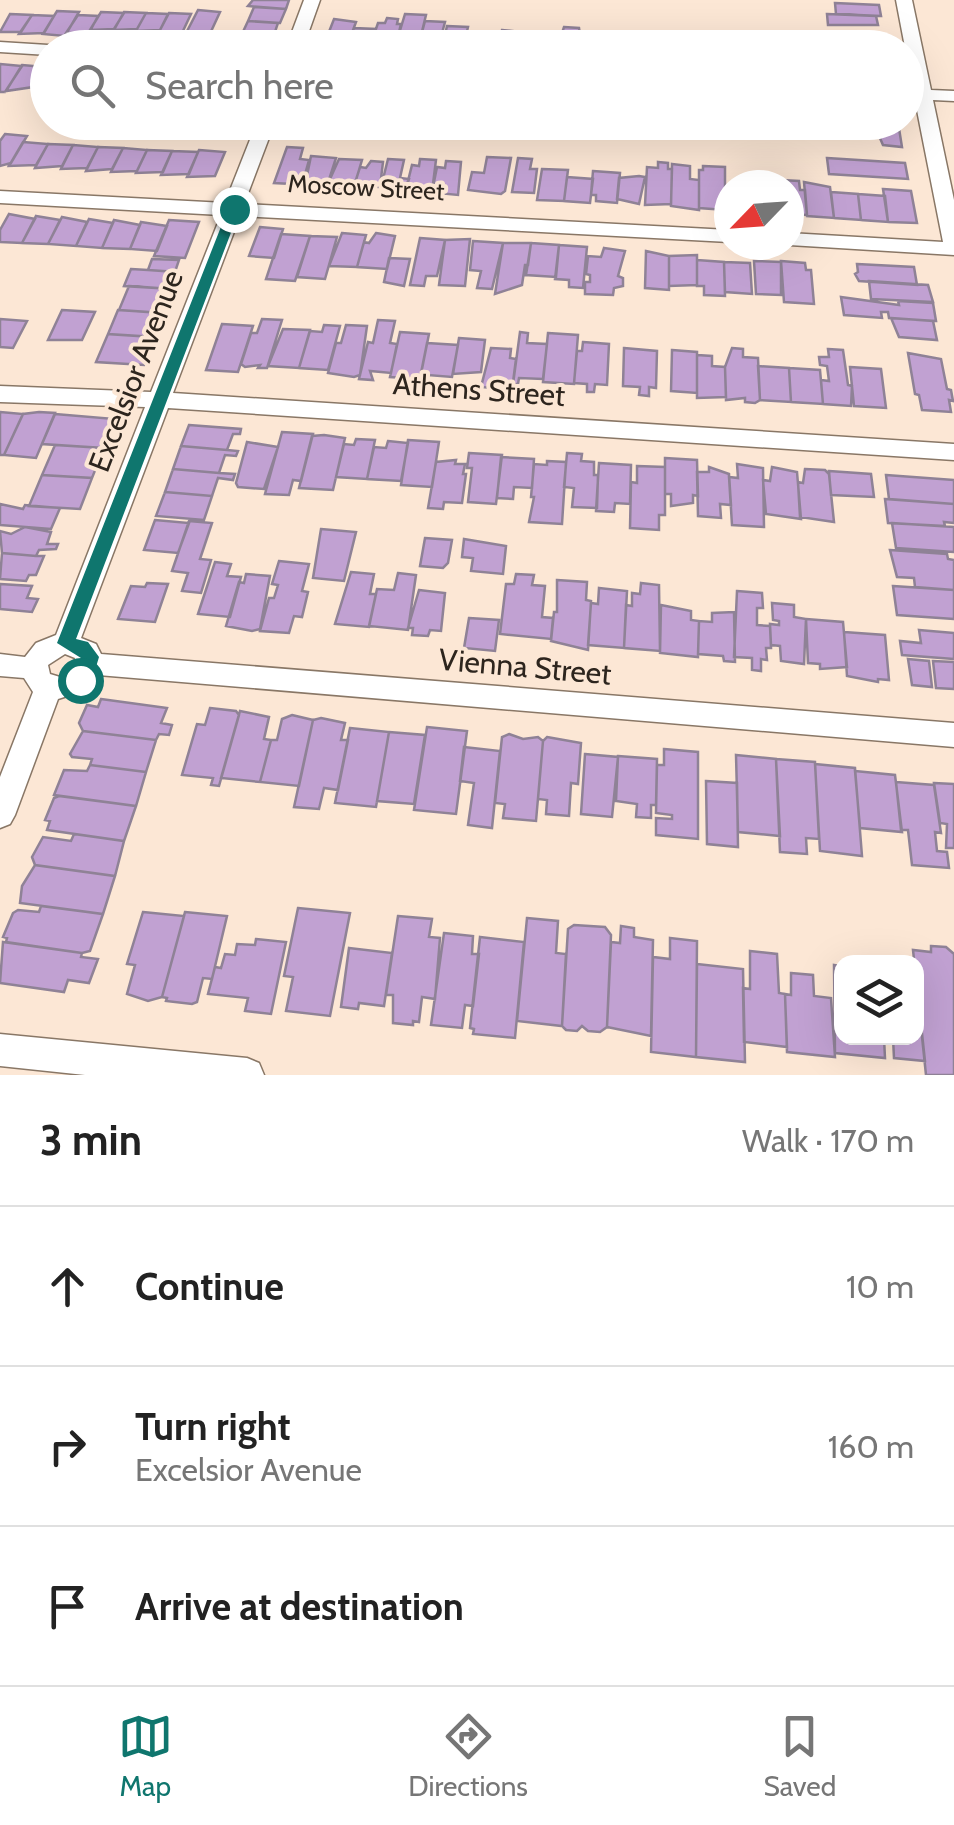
<!DOCTYPE html>
<meta charset="utf-8">
<style>
body{margin:0;font-family:Cabin,sans-serif;background:#f6f6f6;color:#222}
.controls{position:absolute;right:30px;bottom:30px;display:grid;overflow:hidden;border-radius:20px;box-shadow:0 10px 40px #0002}
.controls button{width:90px;height:90px;display:grid;place-items:center;padding:0;border:0;border-bottom:2px solid #e0e0e0;background:#fff;color:#222;font:50px sans-serif}
.compass{position:absolute;left:714px;top:170px;width:90px;height:90px;border-radius:50%;background:#fff;box-shadow:0 10px 40px #0002;rotate:245deg}
.stop{position:absolute;width:30px;height:30px;margin:-22px;border:8px solid #0f766e;border-radius:50%;background:#fff}
.stop.end{background:#0f766e;border-color:#fff;box-shadow:0 2px 10px #0008}
.list{margin:0;padding:0;list-style:none}
h2{display:flex;justify-content:space-between;align-items:center;height:130px;margin:0;padding:0 40px;font-size:42px}
h2 small{font-size:32px;font-weight:400;color:#767676}
.list li{display:grid;grid-template-columns:65px 1fr auto;gap:30px;align-items:center;box-sizing:border-box;height:160px;padding:0 40px;border-top:2px solid #e0e0e0}
.list b{display:block;font-size:38px;white-space:nowrap}
.list p{margin:0;font-size:32px;white-space:nowrap;color:#767676}
.list em{font-size:32px;font-style:normal;color:#767676}
.icon{flex:none;width:55px;height:55px;fill:none;stroke:currentColor;stroke-width:2;stroke-linecap:round;stroke-linejoin:round}
.map{position:relative;flex:none;width:954px;height:1075px;overflow:hidden}
.search{position:absolute;background:#fff;box-shadow:0 10px 40px #0002;left:30px;right:30px;top:30px;height:110px;display:flex;align-items:center;gap:25px;box-sizing:border-box;padding:0 35px;border-radius:55px;color:#767676;font-size:38px}
.sheet{height:610px;background:#fff}
nav{display:flex;justify-content:space-around;align-items:center;box-sizing:border-box;height:140px;border-top:2px solid #e0e0e0;background:#fff;font-size:28px;color:#767676}
nav a{display:grid;justify-items:center;gap:5px}
nav .on{color:#0f766e}
.map>svg:first-child{display:block}
.building{fill:#c1a1d2;stroke:#8f8296;stroke-width:2.5}
.lines{fill:none;stroke-linecap:round;stroke-linejoin:round}
.minor-casing{stroke:#897766;stroke-width:3}
.minor{fill:#fff;fill-rule:evenodd}
.route{fill:#0f766e}
.labels{text-anchor:middle;stroke-width:8;stroke-linejoin:round;paint-order:stroke}
.far-street-label{font-size:25px;fill:#2d251e;stroke:#fce7d5}
.street-label{font-size:30px;fill:#2d251e;stroke:#fce7d5}
</style>
<div class="map">
<svg width="954" height="1075" viewBox="0 0 954 1075">
<rect width="100%" height="100%" fill="#fce7d5"/>
<path class="building" d="M289 0 286 9 248 6 253 0Z
M835 3 879 5 881 16 836 14Z
M254 7 286 9 280 23 248 21Z
M198 10 220 12 208 38 184 37Z
M57 11 79 12 65 36 43 34Z
M101 12 124 13 114 29 90 30Z
M124 12 146 13 137 29 114 30Z
M146 13 168 14 160 30 136 31Z
M169 13 191 14 182 33 159 32Z
M10 14 32 15 21 32H0Z
M405 14 426 15 418 48 395 47Z
M827 14 876 16 878 25H828Z
M32 15 54 16 44 33 19 34Z
M78 15 98 16 89 33H66Z
M387 18 398 19 397 24H401L397 40H393L391 47 370 46 378 23H385Z
M334 19 356 22 348 44 325 42Z
M248 21 278 23 273 38 241 36Z
M425 21 445 22 438 48 418 47Z
M447 26 468 27 463 48H442Z
M564 27 579 28 582 48H557Z
M354 28 376 29 370 46 349 44Z
M502 30 513 31 510 48H486L489 36H501Z
M557 34V48H533L535 35Z
M466 35 489 36 486 48H463Z
M241 36 273 38 269 48H238Z
M0 64 22 66 5 92H0Z
M22 65 45 67 33 87 6 91Z
M299 122H343L341 131 297 128Z
M697 122H723V134H697Z
M797 122H823L824 134 798 132Z
M873 122H898L902 147 883 145Z
M201 123 234 125V132L231 138 195 136Z
M5 134 27 136 11 163 0 166V141Z
M23 142 48 144 36 165 9 166Z
M48 144 73 145 62 166 35 168Z
M73 145 98 147 87 168 61 169Z
M98 147 123 148 112 169 86 171Z
M287 147 303 148 300 159 309 160 304 178 292 184 274 183Z
M123 148 147 150 137 171 111 172Z
M147 150 172 151 163 172 136 173Z
M199 150 225 152 215 176 187 177Z
M172 151 198 152 189 174 161 175Z
M311 156 336 158 327 186 305 185Z
M487 157 511 158 505 191 501 194 468 190 472 172 484 173Z
M518 158 532 159 530 169H537L534 193 512 192Z
M827 158 905 163 908 179 829 174Z
M339 159 362 160 353 190 326 188Z
M388 159 404 160 400 178 409 179 406 188 381 187Z
M420 159 436 160 432 192 410 191 412 186 407 185 412 165 419 166Z
M371 161 383 162 380 187 354 186 360 167 366 168Z
M446 161 461 162 458 195 437 193 438 187H433L437 167 445 168Z
M658 162 668 163V169H672L671 204 645 205 647 167 658 168Z
M672 164 690 166V179L699 180V210L671 206Z
M703 166 725 167V210L699 208V170H703Z
M542 169 568 170 564 201 537 200Z
M593 171 620 173 617 203 596 201V195H591Z
M639 176 645 177 639 204 617 199 619 178Z
M567 177 593 179 590 203 564 201Z
M781 180 799 181 800 190H805L807 215 789 214V185H781Z
M804 182 830 187 834 218 807 216Z
M883 189 911 191 917 223 888 222Z
M831 192 858 194 861 220 834 218Z
M858 194 885 196 888 222 861 220Z
M9 214 35 219 22 243 0 242V230Z
M36 216 60 220 48 244 22 243Z
M62 217 87 222 76 246 48 244Z
M89 219 113 223 102 248 76 246Z
M114 220 140 225 130 249 102 248Z
M169 220 199 222 185 258 154 256Z
M141 222 167 226 157 251 130 249Z
M260 227 283 229 274 258 249 256Z
M342 233 366 235 357 267 329 266Z
M376 233 395 236 387 269 357 267 364 242 369 243Z
M281 234 310 236 295 281 266 279Z
M310 236 337 237 325 279 297 277Z
M420 238 445 240 437 276H426L424 286 410 285Z
M470 239 465 286 439 285 445 240Z
M473 241 503 243 492 289 477 288 481 271 470 270Z
M503 243H531L528 265H525L522 285 495 294Z
M531 243 559 245 556 277 526 275Z
M559 245 587 247 583 288 569 287V280L555 279Z
M604 248 625 251 618 276 623 278V286L614 288 613 295 585 294V282H590V275L586 274 588 256 601 257Z
M646 251 669 256V290L645 288Z
M697 255V285L669 286V256Z
M389 258 410 259 404 286 384 282Z
M152 259 179 260 175 272 148 270Z
M697 260 724 262 725 296 704 295V286H697Z
M754 261 781 262V295L756 294Z
M781 261 805 263 806 270H811L814 304 784 302Z
M724 262 750 263 752 294 725 292Z
M857 264 914 267 917 285 859 281 855 274 858 272Z
M131 269 148 270 176 272 172 289 124 286Z
M869 281 928 285 933 302 871 299Z
M129 286 172 289H173L164 313 119 310Z
M841 297 899 305 898 301 933 303 936 321 889 318 888 312H881L882 318 844 315Z
M62 310 95 312 82 340H48Z
M118 310H119L161 313 152 337 108 334Z
M891 318 933 321 937 340 899 337Z
M0 319 27 321 13 348 0 347Z
M262 319 282 320 267 368H258L260 365 245 367 241 364 251 333H257Z
M378 320 395 321 390 343 397 344 391 373 370 371 373 380 359 379 368 342 373 343Z
M222 324 253 326 238 372 206 370Z
M324 325 340 326 328 370 299 368 310 331 322 332Z
M346 325 367 326 360 375 354 377 328 373 336 343H341Z
M283 329 310 330 299 368 268 366Z
M400 332 429 334 420 379 390 377Z
M520 332 528 333 527 343 547 344 543 379 519 378 518 384H513Z
M548 333 578 335 574 384 543 382Z
M108 334 154 337 144 365 96 362Z
M459 338 485 340 481 372 453 374Z
M583 342 609 344 607 385 595 384 594 392H587V384L574 383 577 351H582Z
M427 343 458 345 452 377 428 375 426 383H419Z
M491 348 511 349 510 358 516 359 512 390 481 387Z
M624 348 657 351 656 388 649 387V396L639 395 640 387 623 386Z
M732 348 743 349V357L758 358 760 400 755 403 745 402V398L726 400 725 367Z
M828 349 843 350 848 385 852 386 851 406 823 404 821 380 829 381 827 366 820 365 819 357H829Z
M672 350 697 352V393L671 391Z
M908 353 941 359 947 389 951 390 953 401 949 400 951 412 922 410 919 395 915 394Z
M697 355 712 356V366L725 367 726 397 697 398Z
M758 366 789 368 791 402 760 400Z
M850 367 881 369 886 408 854 406Z
M789 368 820 370 823 404 791 402Z
M0 412 23 414 4 455H0Z
M39 412 55 413 36 458 4 455 23 414Z
M55 414 115 419 104 448 42 444Z
M189 425 241 429 240 434H233L227 450 181 446Z
M282 432 313 434 301 481 293 480 289 495 265 494Z
M324 435 345 438 333 490 299 488 312 436Z
M356 439 375 440 367 479 336 477 344 444 354 445Z
M408 440 439 442 432 487 401 485Z
M388 441 408 443 401 481 367 479 374 447 386 448Z
M247 442 278 447 264 489 238 487 236 483Z
M55 445 104 448 92 478 42 475Z
M181 446 227 450 238 451 236 456 225 455 219 473 173 469Z
M469 453 502 455 496 504 468 502 472 468H467Z
M567 453 582 454 581 461 594 462V475H598L597 508 572 507 574 488 564 487Z
M501 457 534 459 532 488 514 487 513 499 497 498Z
M665 458 697 460 698 496 693 495V503L671 506V494H665Z
M456 460 455 464H465L463 474H466L462 503 444 502 443 509 428 508 436 462Z
M547 461 566 462 562 524 529 522 534 497H531L534 464 547 465Z
M599 463 631 465 630 504 615 503 614 512 596 511Z
M737 464 763 468 764 527 732 525 729 477 738 478Z
M637 466 665 467V515H659V530L630 528 631 482 637 483Z
M709 467 729 474 731 505 720 504 721 518 698 516 697 472H709Z
M772 467 797 472 801 519 766 514 763 480 770 481Z
M173 469 219 473 235 474 233 480 218 478 212 496 165 492Z
M805 469 825 470 829 474 834 522 800 517 798 482 803 483Z
M829 471 871 474 874 497 831 495Z
M42 475 92 478 80 509 29 506Z
M886 475 954 480V504L889 499Z
M165 492 212 496 204 520 156 516Z
M885 499 954 504V523L944 522 945 526 888 523Z
M0 504 23 509 25 505 60 508 51 529 0 525Z
M155 520 189 523 178 553 144 550Z
M189 521 212 523 200 559 211 560 201 593 182 591 188 573 172 571Z
M892 523 954 527V552L896 548Z
M25 527 51 532 47 544H58L56 549 39 550 36 556 2 553 0 531 11 534Z
M321 529 356 532 344 581 313 578Z
M425 538 452 540 448 563 443 568 420 566Z
M464 539 506 546 503 574 471 571 473 558 462 557Z
M890 550 947 554 948 559 954 560V590L915 587 914 578 897 577Z
M2 553 36 556H44L36 575H29L26 581 0 579Z
M279 561 309 564 302 591 308 592 302 617 294 616 289 633 260 631 269 598H274L278 585 272 584Z
M215 562 231 564 227 576 241 577 230 617 198 614Z
M351 572 374 574 370 594H376L369 627 335 624Z
M398 573 416 575 408 630 369 626 377 589 394 590Z
M246 574 270 576 260 629 252 631 226 626 239 582 244 583Z
M516 574 534 575 532 585 545 586 542 617 553 618 551 639 500 634 506 584H514Z
M557 580 587 582 586 600 591 601 588 650 551 641 554 612H557Z
M147 583 168 584 155 622 118 619 131 586 145 587Z
M641 583 659 585 660 651 624 648 626 605 632 606V593L640 594Z
M0 584 32 586 27 598 38 599 32 612 0 609Z
M893 586 954 590V619L897 615Z
M599 588 627 591 624 648 588 645 591 603 598 604Z
M419 590 445 593 441 631 430 630 428 636 412 635 413 628H408Z
M737 591 762 593 763 608H757V625L770 626 771 648H766L767 660 761 659V671L752 670V658L734 657Z
M772 603 794 605V617L806 619 804 664 781 661 780 646 771 645 770 624 779 625V621L773 620Z
M661 605 691 611V620L699 621 698 657 660 653Z
M734 612 735 662 724 661 723 656 698 654 699 621 712 622V613Z
M469 618 499 620 495 651 464 648Z
M806 619 843 622 847 667 820 669V664L808 663Z
M919 630 954 633V659L902 655 900 641 921 643Z
M844 632 885 635 889 680 878 679V682L847 676Z
M908 659 929 661 932 687 912 685Z
M933 661 954 662V689L936 688Z
M101 699 167 708 161 723 172 725 169 735 159 734 156 740 83 731 79 723 87 705 98 707Z
M210 708 236 711 239 715 219 786 211 785 213 778 182 775 197 724 205 725Z
M240 711 269 717 264 739 271 740 260 782 221 778Z
M292 715 313 720 299 786 260 782 271 740H277L282 719Z
M321 718 345 723 341 740H348L338 790 324 788 319 809 294 807 313 720Z
M427 727 467 731 456 814 414 810Z
M350 728 389 732 376 807 335 803Z
M83 731 156 740 146 772 90 765 92 759 72 757 70 754Z
M389 732 425 735 414 804 377 801Z
M509 734 523 739 538 737 543 741 536 821 503 818 505 804 495 803 502 737Z
M547 737 581 743 578 784 571 783 569 816 546 814 547 800 538 799 543 741Z
M464 747 500 751 492 828 468 825 474 783 460 781Z
M664 749 698 752V839L656 835V818L672 819V815L656 813 657 765H664Z
M585 754 618 757 612 817 581 814Z
M736 755 776 759 780 836 738 832Z
M618 756 657 759 656 805H651V818L636 817 637 804 616 801Z
M776 759 815 762 819 839 806 838 807 854 780 852Z
M815 764 855 768 862 856 820 851Z
M90 765 146 772 136 806 54 795 64 770 87 771Z
M855 771 895 775 902 832 860 828Z
M706 781 737 783 738 847 707 844Z
M896 782 934 785 941 833 935 832 937 851 947 852 949 868 912 865 908 830H901Z
M934 783 954 784V848H946L947 824 940 823Z
M59 796 136 806 124 841 47 830 50 821 45 820 54 798Z
M74 834 124 841 115 876 35 865 32 857 43 837 71 841Z
M35 865 115 876 103 914 20 903 22 886Z
M41 906 103 914 90 951 82 953 6 942 7 938 3 937 13 913 18 910 39 912Z
M298 908 350 913 330 1016 286 1011 293 977 284 976Z
M143 912 184 916 162 997 148 1001 127 994 135 965 127 964Z
M185 912 227 916 212 979 203 978 197 1002 192 1004 166 1001 167 998 162 997Z
M398 916 432 919 429 937 440 938 435 999 422 997 419 1022 413 1021V1025L393 1023V995H386Z
M527 918 558 921 556 953 566 954 562 1026 517 1021Z
M574 925 605 927 611 935 607 1027 600 1032 588 1031 582 1026 577 1031 566 1030 562 1026 568 929Z
M621 926 634 928V937L653 940 651 1036 607 1027 611 942 620 943Z
M444 933 473 936 472 954H479L473 1006 465 1005 462 1028 431 1025Z
M480 937 524 942 515 1038 473 1034 474 1029 470 1028Z
M670 938 697 941 696 1057 651 1052 653 957 670 959Z
M256 939 286 942 271 1014 245 1011 248 998 208 994 215 967 221 968 225 954 235 955 237 944 255 945Z
M3 942 82 953 81 957 98 959 89 983 68 980 64 992 0 983Z
M931 946 946 947 954 954V1075H926L913 950 931 952Z
M349 948 392 953 384 1006 359 1003 358 1009 341 1007Z
M750 951 777 954 779 993 785 994 787 1047 744 1042 743 988 750 989Z
M697 964 743 969 745 1062 696 1057Z
M834 965 842 966V1038H884L885 1058 835 1053Z
M791 973 813 975 814 996 831 998 835 1057 787 1052 785 994 791 995Z
M916 1014 920 1015 925 1061 894 1058 893 1038H916Z"/>
<g class="lines">
<g class="minor-casing">
<path id="minor" d="M304 0H320L303 48H286Z
M896 0H912L931 90 954 91V101L933 100 954 200V255L789 245V233L943 242 915 100 906 99V89H913Z
M0 42 48 45 55 48H48V55L0 52Z
M257 122H275L244 204 729 230V242L240 216 173 393 954 444V460L168 408 81 638 96 644 101 654 954 723V747L98 675 83 691 58 699 15 815 10 824 0 828V777L33 692 24 678 0 676V654L25 657 36 643 56 635 145 407 0 402V386L151 392 221 215 0 203V191L225 203ZM65 654 75 658 74 668 60 677 50 674 48 665Z
M0 1034 247 1058 259 1063 264 1075H85L0 1066Z"/>
</g>
<use href="#minor" class="minor"/>
</g>
<path class="route" d="M234 205 240 209 76 639 88 642 99 657 93 677 80 687 71 680 81 658 57 643 228 209Z"/>
<g class="labels">
<g class="far-street-label">
<text transform="translate(366 187) rotate(3)" y="9">Moscow Street</text>
</g>
<g class="street-label">
<text transform="translate(136 371) rotate(-69)" y="10">Excelsior Avenue</text>
<text transform="translate(479 390) rotate(4)" y="10">Athens Street</text>
<text transform="translate(525 667) rotate(5)" y="10">Vienna Street</text>
</g>
</g>
</svg>
<div class="controls">
<button><svg class="icon" aria-label="layers" viewBox="0 0 24 24"><path d="M12 4l9 5-9 5-9-5zM3 14l9 5 9-5"/></svg></button>
</div>
<svg class="compass" viewBox="-18 -18 36 36"><path d="M0-13l5 13h-10z" fill="#e53935"/><path d="M0 13l5-13h-10z" fill="#767676"/></svg>
<div class="stop" style="left:80px;top:680px"></div>
<div class="stop end" style="left:234px;top:209px"></div>
<div class="search"><svg class="icon" aria-label="search" viewBox="0 0 24 24"><circle cx="10" cy="10" r="6"/><path d="M15 15l6 6"/></svg>Search here</div>
</div>
<section class="sheet">
<h2>3 min<small>Walk · 170 m</small></h2>
<ul class="list">
<li><svg class="icon" aria-label="ahead" viewBox="0 0 24 24"><path d="M12 20V5M6 11l6-6 6 6"/></svg><div><b>Continue</b></div><em>10 m</em></li>
<li><svg class="icon" aria-label="right" viewBox="0 0 24 24"><path d="M7 20v-9h11M14 6l5 5-5 5"/></svg><div><b>Turn right</b><p>Excelsior Avenue</p></div><em>160 m</em></li>
<li><svg class="icon" aria-label="arrive" viewBox="0 0 24 24"><path d="M6 21V4h12l-3 4 3 4H6"/></svg><div><b>Arrive at destination</b></div></li>
</ul>
</section>
<nav>
<a class="on"><svg class="icon" aria-label="map" viewBox="0 0 24 24"><path d="M3 6l6-2 6 2 6-2v14l-6 2-6-2-6 2zM9 4v14M15 6v14"/></svg>Map</a>
<a><svg class="icon" aria-label="directions" viewBox="0 0 24 24"><path d="M12 3l9 9-9 9-9-9zM9 14v-3h6M13 9l2 2-2 2"/></svg>Directions</a>
<a><svg class="icon" aria-label="saved" viewBox="0 0 24 24"><path d="M7 4h10v16l-5-4-5 4z"/></svg>Saved</a>
</nav>
